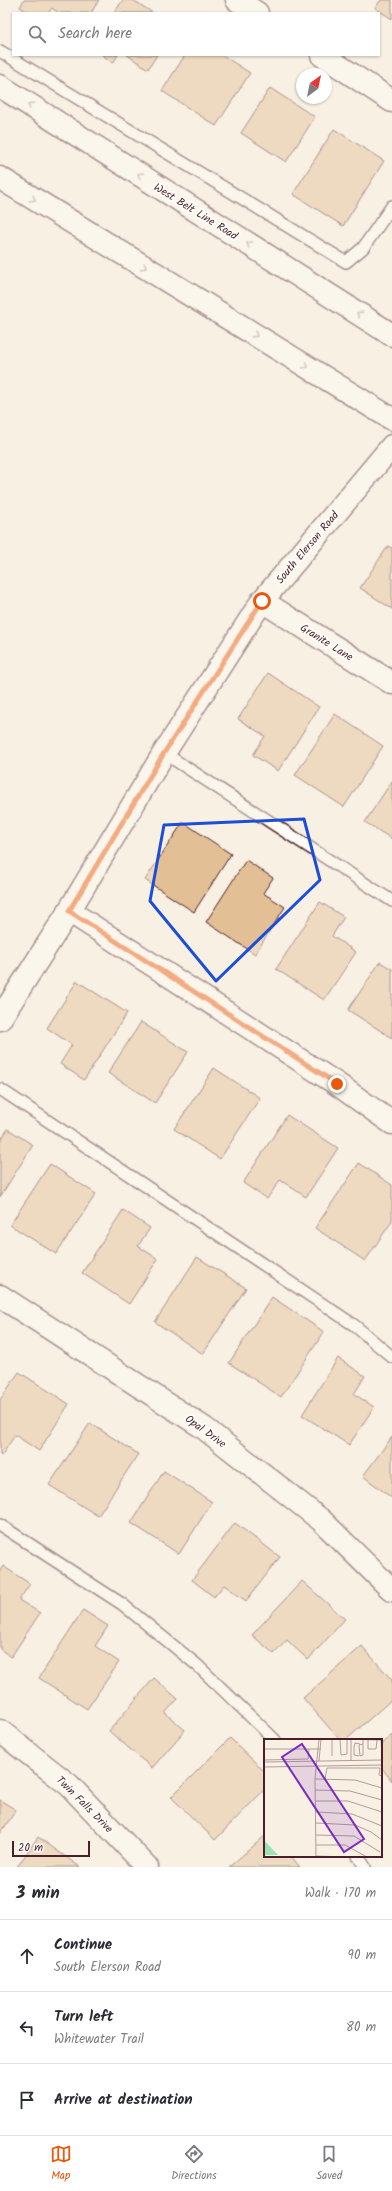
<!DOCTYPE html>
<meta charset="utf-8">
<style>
body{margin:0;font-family:Kalam,sans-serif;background:#f2f2f3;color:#2b2b33}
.compass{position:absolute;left:296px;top:68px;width:36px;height:36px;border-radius:50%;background:#fff;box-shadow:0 1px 3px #0004;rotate:33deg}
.scale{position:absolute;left:12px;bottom:10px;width:78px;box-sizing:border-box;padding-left:4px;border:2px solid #4a1f2b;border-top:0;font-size:11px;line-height:14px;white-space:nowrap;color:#4a1f2b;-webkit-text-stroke:3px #fdfcf7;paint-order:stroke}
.stop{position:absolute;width:12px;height:12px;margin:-9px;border:3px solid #ea580c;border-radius:50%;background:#fff}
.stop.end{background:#ea580c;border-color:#fff;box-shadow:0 1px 4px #0008}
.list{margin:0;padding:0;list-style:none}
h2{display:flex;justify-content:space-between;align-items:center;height:52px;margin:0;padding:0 16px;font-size:17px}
h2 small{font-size:13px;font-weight:400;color:#7c7c81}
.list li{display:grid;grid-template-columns:26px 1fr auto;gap:12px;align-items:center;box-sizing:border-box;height:72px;padding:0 16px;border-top:1px solid #e1e1e2}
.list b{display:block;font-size:15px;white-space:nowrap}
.list p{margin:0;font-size:13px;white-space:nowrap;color:#7c7c81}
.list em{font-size:13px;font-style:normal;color:#7c7c81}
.icon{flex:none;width:22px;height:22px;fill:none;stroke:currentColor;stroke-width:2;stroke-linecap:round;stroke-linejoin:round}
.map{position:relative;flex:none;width:392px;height:1867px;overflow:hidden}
.search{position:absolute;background:#fff;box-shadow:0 1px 3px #0004;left:12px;right:12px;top:12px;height:44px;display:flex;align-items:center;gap:10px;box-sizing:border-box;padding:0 14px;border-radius:0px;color:#7c7c81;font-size:15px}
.sheet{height:268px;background:#fff}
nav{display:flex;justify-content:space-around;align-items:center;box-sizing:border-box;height:56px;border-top:1px solid #e1e1e2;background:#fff;font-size:11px;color:#7c7c81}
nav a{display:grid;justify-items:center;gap:2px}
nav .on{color:#ea580c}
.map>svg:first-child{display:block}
.building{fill:#e2bf94;stroke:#4a1f2b}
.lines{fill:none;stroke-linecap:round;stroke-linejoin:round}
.lane-casing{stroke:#4a1f2b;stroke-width:14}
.street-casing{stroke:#4a1f2b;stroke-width:25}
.secondary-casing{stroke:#4a1f2b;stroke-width:25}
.primary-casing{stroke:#4a1f2b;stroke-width:25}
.lane{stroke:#fdfcf7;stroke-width:11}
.street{stroke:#fdfcf7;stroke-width:22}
.secondary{stroke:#fdfcf7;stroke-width:22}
.primary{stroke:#fdfcf7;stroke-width:22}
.oneway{stroke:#ac999b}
.route{stroke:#ea580c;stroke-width:5}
.marked{fill:none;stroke:#1d4ed8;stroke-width:3;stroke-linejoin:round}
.labels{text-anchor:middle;stroke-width:4;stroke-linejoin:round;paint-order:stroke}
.street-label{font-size:11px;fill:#4a1f2b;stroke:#fdfcf7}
.inset-road{fill:none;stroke:#b29c99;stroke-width:1}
.view{fill:#7b2cbf;fill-opacity:0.15;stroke:#7b2cbf;stroke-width:2}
.inset-edge{fill:none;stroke:#4a1f2b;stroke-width:2}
</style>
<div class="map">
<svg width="392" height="1867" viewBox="0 0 392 1867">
<rect width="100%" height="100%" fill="#f8f0e3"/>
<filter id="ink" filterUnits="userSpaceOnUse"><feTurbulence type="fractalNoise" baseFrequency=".025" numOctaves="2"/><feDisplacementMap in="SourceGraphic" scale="8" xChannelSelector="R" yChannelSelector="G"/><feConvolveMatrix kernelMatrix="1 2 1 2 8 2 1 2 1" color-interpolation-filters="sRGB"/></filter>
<g filter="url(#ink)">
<path class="building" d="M24 0H99L91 13H59L52 8 48 13H30L20 7Z
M123 0H133L153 13H114Z
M381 0H392V19L375 8Z
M102 55H118L113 63Z
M127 55H157L148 69Z
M185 55H222L250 73 216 126 162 91Z
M270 88 315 117 286 162 241 133Z
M334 129 384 161 343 226 293 194Z
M388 546 392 548V609L360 588Z
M268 673 319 707 278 771 253 755 265 736 238 719Z
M335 714 383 746 344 807 295 775Z
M392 781V839L365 822Z
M183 822 231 854 194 912 145 880Z
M246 860 273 878 263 893 285 907 255 954 206 922Z
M320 902 344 917 332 936 356 952 324 1000 276 969Z
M380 962 392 969V1038L348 1010Z
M77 981 127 1013 84 1080 60 1064 72 1045 47 1028Z
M141 1022 188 1052 155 1103 108 1073Z
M214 1068 260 1098 220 1159 174 1129Z
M287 1115 338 1148 306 1197 280 1180 267 1199 243 1183Z
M8 1129 33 1145 0 1197V1141Z
M359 1163 392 1185V1221L365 1261 315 1228Z
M50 1164 96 1194 56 1254 10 1225Z
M123 1210 150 1228 138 1246 158 1259 129 1304 82 1273Z
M197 1257 246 1288 203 1354 155 1322Z
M272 1297 324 1332 281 1397 229 1363Z
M338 1358 365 1376 354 1394 374 1407 349 1445 302 1415Z
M19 1372 69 1404 39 1451 15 1435 2 1455 0 1454V1400Z
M90 1423 138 1454 98 1516 49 1485Z
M392 1437V1498L363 1476Z
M164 1471 212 1502 179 1554 131 1523Z
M235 1523 280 1557 246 1601 224 1585 214 1597 192 1580Z
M3 1566 30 1584 19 1600 40 1613 11 1657 0 1649V1571Z
M302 1581 345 1619 308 1660 287 1640 274 1654 252 1635Z
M83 1610 108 1626 95 1646 119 1662 87 1709 39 1678Z
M362 1646 392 1680V1699L346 1740H340L303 1698Z
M154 1678 178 1699 165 1713 185 1730 152 1768 109 1731Z
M392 1735V1781L381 1767V1744Z
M230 1738 265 1772V1789L215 1840 171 1797Z
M0 1800 16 1810 0 1834Z
M265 1836V1856H291L300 1867H229Z
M38 1837 80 1867H17Z"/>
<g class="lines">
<g class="lane-casing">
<path id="lane" d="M0 51 346 262 363 248 392 206
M164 753 392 901
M0 1089 354 1325 392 1357
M0 1525 122 1604 197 1665 275 1740
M358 1856 365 1867"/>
</g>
<g class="street-casing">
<path id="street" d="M237 0 257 13
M322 55 392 101
M262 601 392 683
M69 911 337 1084 392 1123
M0 1296 204 1428 321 1520 392 1590
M0 1731 69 1785 147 1867"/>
</g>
<g class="secondary-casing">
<path id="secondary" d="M0 1019 69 911 164 753 262 601 392 446"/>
</g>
<g class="primary-casing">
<path id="primary" d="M0 86 392 335
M0 178 392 419"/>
</g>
<use href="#lane" class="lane"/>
<use href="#street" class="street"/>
<use href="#secondary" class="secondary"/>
<use href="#primary" class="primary"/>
</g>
<defs><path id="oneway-chevron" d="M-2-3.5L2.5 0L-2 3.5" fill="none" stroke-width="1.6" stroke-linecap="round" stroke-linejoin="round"/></defs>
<g class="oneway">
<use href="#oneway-chevron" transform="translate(30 105) rotate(-148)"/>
<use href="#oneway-chevron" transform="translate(140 175) rotate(-148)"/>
<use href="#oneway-chevron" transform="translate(33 199) rotate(32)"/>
<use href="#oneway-chevron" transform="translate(249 244) rotate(-148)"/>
<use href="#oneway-chevron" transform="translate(144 267) rotate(32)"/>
<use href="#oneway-chevron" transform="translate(359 314) rotate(-148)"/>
<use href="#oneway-chevron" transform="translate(255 335) rotate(32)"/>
<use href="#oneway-chevron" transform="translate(306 366) rotate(31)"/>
</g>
</g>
<g class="lines" filter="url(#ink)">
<path class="route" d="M262 601 164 753 69 911 337 1084"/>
</g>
<path d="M0 0H392V1867H0ZM304 819 320 880 216 981 150 901 164 825Z" fill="#f8f0e3" fill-opacity=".55" fill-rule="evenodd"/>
<path class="marked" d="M304 819 320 880 216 981 150 901 164 825Z"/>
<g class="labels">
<g class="street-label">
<text transform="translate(196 211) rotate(32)" y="4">West Belt Line Road</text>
<text transform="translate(307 547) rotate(-50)" y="4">South Elerson Road</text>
<text transform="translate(327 642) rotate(32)" y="4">Granite Lane</text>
<text transform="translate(206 1431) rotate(36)" y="4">Opal Drive</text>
<text transform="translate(85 1804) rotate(45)" y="4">Twin Falls Drive</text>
</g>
</g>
<g transform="translate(264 1739)">
<rect width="118" height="118" fill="#f8f0e3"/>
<path d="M0 101 14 116H0Z" fill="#9be3b2"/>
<path class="inset-road" d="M70 0 118 1M117 0 118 19M76 1 77 16 83 15V1M87 1V21M99 1V16L96 17 95 6 99 5M104 1V10H112L113 1M0 10H57M68 17V0M95 17 90 16V8L91 4 96 5M0 21 44 20 45 10M55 22 57 0M0 23 118 21M0 28 118 26M51 40 91 41 118 49M61 40 63 29H116L115 36 118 37M51 51 86 52 118 61M52 62H84L118 73M52 73 88 75 118 87M52 84 91 86 107 93 118 101M52 96 90 97 116 113M52 106H81L103 118M52 117 82 118M52 118 51 40 55 0"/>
<path class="view" d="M38 5 100 100 80 113 18 18Z"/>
<rect width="118" height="118" class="inset-edge"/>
</g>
</svg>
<svg class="compass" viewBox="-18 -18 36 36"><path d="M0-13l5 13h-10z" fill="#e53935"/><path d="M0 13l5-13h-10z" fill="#7c7c81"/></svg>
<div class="scale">20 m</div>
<div class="stop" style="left:262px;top:601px"></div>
<div class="stop end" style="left:337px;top:1084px"></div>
<div class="search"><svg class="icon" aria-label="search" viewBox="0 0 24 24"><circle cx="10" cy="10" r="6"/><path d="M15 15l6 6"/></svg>Search here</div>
</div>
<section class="sheet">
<h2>3 min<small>Walk · 170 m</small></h2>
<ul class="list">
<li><svg class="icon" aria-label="ahead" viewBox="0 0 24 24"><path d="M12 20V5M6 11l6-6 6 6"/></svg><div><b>Continue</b><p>South Elerson Road</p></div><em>90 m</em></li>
<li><svg class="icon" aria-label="left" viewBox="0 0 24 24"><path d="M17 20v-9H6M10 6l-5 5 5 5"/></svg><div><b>Turn left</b><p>Whitewater Trail</p></div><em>80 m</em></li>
<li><svg class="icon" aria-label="arrive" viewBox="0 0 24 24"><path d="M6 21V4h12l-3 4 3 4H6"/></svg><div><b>Arrive at destination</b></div></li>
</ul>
</section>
<nav>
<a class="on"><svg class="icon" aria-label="map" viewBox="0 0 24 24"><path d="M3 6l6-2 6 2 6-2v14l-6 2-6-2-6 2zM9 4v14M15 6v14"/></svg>Map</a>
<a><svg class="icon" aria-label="directions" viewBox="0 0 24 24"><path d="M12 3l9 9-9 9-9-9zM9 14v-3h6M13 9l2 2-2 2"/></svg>Directions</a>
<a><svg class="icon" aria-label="saved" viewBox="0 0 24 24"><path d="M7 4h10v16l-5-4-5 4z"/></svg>Saved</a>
</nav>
